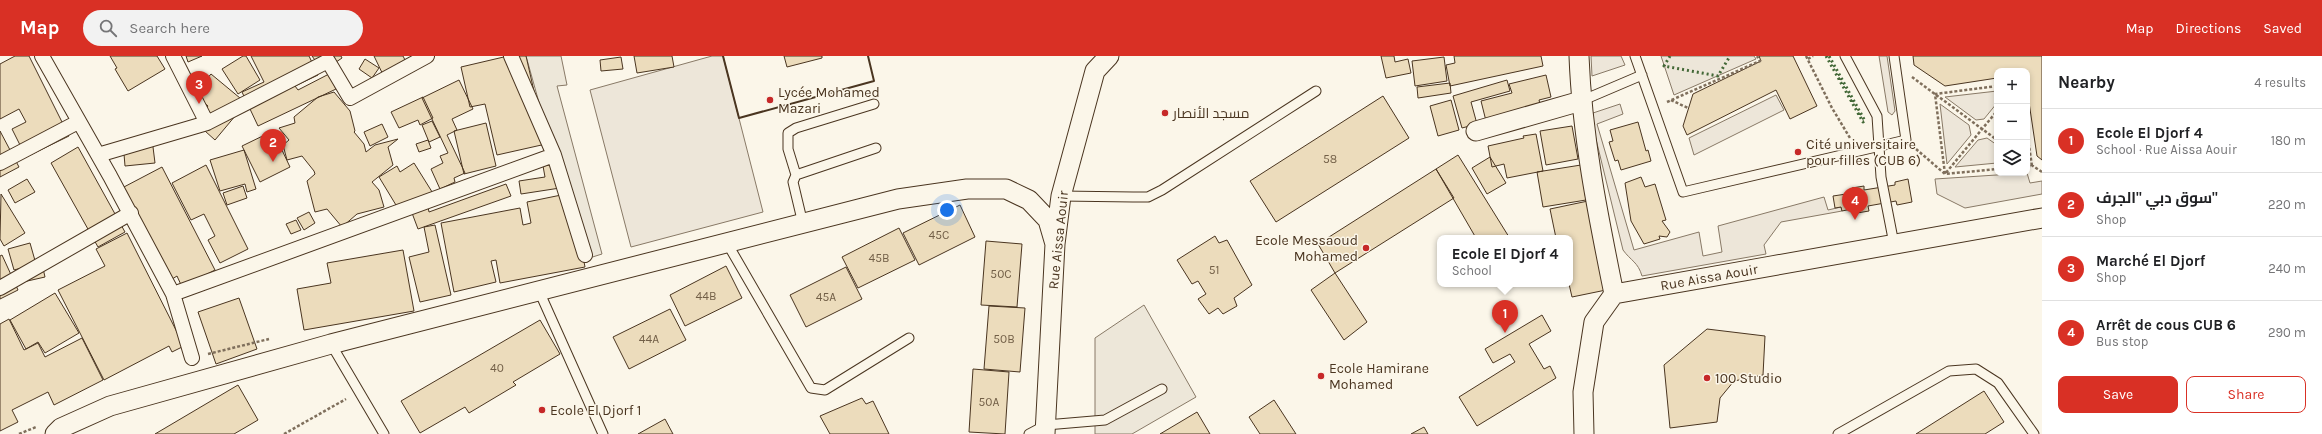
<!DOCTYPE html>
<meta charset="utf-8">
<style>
body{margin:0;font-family:Karla,Cairo,sans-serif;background:#f2f2f2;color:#202124}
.controls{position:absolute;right:12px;top:12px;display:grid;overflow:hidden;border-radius:8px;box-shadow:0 2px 6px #0003}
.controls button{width:36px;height:36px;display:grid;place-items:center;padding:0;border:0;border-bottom:1px solid #e0e0e0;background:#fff;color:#202124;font:20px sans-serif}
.you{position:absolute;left:947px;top:154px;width:14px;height:14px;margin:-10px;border:3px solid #fff;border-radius:50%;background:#1a73e8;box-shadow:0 0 0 6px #1a73e833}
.badge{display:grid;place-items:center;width:26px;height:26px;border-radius:50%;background:#d93025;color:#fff;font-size:13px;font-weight:700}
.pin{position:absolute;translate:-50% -33px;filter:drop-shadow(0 1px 2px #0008)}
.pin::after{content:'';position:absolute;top:21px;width:14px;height:12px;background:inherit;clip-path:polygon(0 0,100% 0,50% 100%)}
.popup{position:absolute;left:1437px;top:179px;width:136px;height:52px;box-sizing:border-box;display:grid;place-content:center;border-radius:8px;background:#fff;filter:drop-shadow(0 1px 3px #0005);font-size:13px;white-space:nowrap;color:#757577}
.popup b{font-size:15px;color:#202124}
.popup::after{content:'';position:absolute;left:50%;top:100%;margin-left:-8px;border:8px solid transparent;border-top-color:#fff}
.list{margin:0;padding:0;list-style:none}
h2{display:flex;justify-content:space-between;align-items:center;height:52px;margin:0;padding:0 16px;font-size:17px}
h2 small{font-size:13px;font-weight:400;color:#757577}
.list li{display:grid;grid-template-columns:26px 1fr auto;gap:12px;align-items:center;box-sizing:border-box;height:64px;padding:0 16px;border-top:1px solid #e0e0e0}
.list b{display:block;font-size:15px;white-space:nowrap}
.list p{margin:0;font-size:13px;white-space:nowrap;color:#757577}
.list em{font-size:13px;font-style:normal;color:#757577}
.actions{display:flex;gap:8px;padding:12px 16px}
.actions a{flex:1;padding:9px 0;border:1px solid #d93025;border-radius:8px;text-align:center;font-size:14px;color:#d93025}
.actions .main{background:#d93025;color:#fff}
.icon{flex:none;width:22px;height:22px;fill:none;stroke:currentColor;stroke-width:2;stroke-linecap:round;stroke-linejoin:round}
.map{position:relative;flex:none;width:2042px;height:378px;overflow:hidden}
header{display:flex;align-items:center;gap:24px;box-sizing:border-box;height:56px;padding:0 20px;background:#d93025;color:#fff}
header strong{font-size:19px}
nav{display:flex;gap:22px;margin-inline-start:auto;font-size:14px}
.search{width:280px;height:36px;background:#f2f2f2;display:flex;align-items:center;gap:10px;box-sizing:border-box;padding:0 14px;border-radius:22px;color:#757577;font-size:15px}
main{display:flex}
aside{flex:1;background:#fff}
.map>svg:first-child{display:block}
.green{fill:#ede6d9;stroke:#887966}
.parking{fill:#ede7d9;stroke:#887966}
.building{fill:#ecdcbc;stroke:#4a3520}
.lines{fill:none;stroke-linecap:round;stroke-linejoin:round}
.service-casing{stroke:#4a3520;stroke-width:11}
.pedestrian-casing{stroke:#4a3520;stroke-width:16}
.minor-casing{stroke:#4a3520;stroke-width:21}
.path{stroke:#7f6f5c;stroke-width:2.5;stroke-dasharray:3 2;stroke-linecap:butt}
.service{stroke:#fbf6e9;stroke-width:9}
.pedestrian{stroke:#fbf6e9;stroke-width:14}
.minor{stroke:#fbf6e9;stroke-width:19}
.hedge{stroke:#436837;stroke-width:3;stroke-dasharray:2 3;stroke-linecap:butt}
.wall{stroke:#4a3520;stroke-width:2}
.poi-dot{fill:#c62828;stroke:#fbf6e9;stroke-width:1.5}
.labels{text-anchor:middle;stroke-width:3;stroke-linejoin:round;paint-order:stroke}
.number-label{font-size:12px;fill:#725f47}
.poi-label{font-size:14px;fill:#4a3520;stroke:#fbf6e9;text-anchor:start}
.street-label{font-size:14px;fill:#4a3520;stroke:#fbf6e9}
</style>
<header>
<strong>Map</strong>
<div class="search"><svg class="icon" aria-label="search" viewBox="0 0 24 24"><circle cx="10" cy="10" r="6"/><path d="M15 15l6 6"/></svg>Search here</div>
<nav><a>Map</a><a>Directions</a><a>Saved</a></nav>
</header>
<main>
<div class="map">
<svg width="2042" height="378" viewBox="0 0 2042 378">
<rect width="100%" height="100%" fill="#fbf6e9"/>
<path class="green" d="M712 0H723L763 156 631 191 590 34Z
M1591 0H1621L1625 9 1592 20Z
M1661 0H1754L1756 3 1674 39Z
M1879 0H1887L1895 55 1892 59 1888 56Z
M1997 35V47L1984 63 1976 64 1945 41Z
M1776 39 1784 54 1694 99 1689 82Z
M1620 48 1623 58 1597 68 1634 194 1699 176 1703 200 1722 196 1718 170 1824 141 1828 154 1841 151 1842 155 1781 166 1764 189 1766 198 1642 220C1638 206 1631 205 1623 194L1594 75 1593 57Z
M1940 48 1969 69 1971 79 1947 108Z
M1987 82 1997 89V107L1955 111 1978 84Z
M2027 117 2030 127 2042 125V138L1965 152 1937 138 1935 123Z"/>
<path class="parking" d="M526 0H561L567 29 557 30 602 198 583 204Z
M1144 249 1196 341 1132 378H1095V282Z"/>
<path class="building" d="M15 0H29L69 80 26 101 12 73 26 66 19 53 0 63V8Z
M110 0H157L165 13 128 35 115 13 117 12Z
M186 0H202L188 6Z
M243 0H246L260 24 238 38 222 13Z
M251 0H309L318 19 295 30 298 34 329 18 336 33 258 70 242 36 264 26Z
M312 0H341L342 2 323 15Z
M374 0H403L411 16 387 27Z
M508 0H526L546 88 497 99 485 48 470 51 461 11Z
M634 0H672L674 11 637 17Z
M784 0H822V2L787 11Z
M1381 0H1394L1395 6 1408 3 1411 17 1386 22Z
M1454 0H1541L1543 10 1450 30 1446 9 1455 7Z
M1759 0H1793L1817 50 1790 63 1776 34 1687 79 1683 70 1693 38 1761 5Z
M1913 0H2042V104L2037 100 2027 33V15H1997V22L1945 30 1914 9Z
M621 1 623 13 601 15 600 4Z
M1444 1 1447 25 1415 30 1412 5Z
M365 3 379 12 372 22 359 13Z
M211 18 246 47 215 84 195 66 208 50 194 38Z
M1546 19 1551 41 1539 44 1541 52 1486 65 1481 45 1512 37 1509 28Z
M459 24 473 53 452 63 457 74 447 79 465 117 454 122 455 126 440 133 431 113 443 107 440 100 448 97 422 42Z
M1507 24 1510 35 1471 46 1477 68 1462 72 1453 40Z
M1450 27 1451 37 1418 42 1417 31Z
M334 36 350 55 355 75 354 76 364 88 366 96 375 89 398 83 388 91 393 109 372 126 379 134 384 151 357 158 342 171 327 153 315 156 307 125 315 118 314 115 302 100 287 104 283 89 289 84 279 72 295 67 294 61 318 41Z
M1383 40 1409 82 1276 166 1250 125Z
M423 41 433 62 420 69 418 64 399 72 391 56Z
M1451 44 1459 74 1438 80 1430 50Z
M432 65 440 81 429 86 422 69Z
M1638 66 1646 95 1648 94 1651 105 1621 114 1618 104 1615 105 1609 86 1613 85 1610 74Z
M486 67 496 110 464 118 454 75Z
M382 68 388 81 370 90 364 76Z
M1572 70 1578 103 1546 109 1540 75Z
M0 75 19 111 0 121Z
M273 75 290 111 260 126 242 90Z
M1536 78 1543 115 1507 122 1504 108 1492 111 1488 90 1524 82 1523 80Z
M152 83 155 107 125 110 123 86Z
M428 84 431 92 419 96 416 88Z
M78 91 125 176 98 191 51 107Z
M244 94 256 133 247 136 245 128 220 135 210 104Z
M1458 99 1509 181 1476 182 1436 113Z
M1490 101 1506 127 1487 138 1472 112Z
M414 107 434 139 402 159 379 121 397 110 400 116Z
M556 108 560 132 521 138 519 125 545 121 543 110Z
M206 109 248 193 220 207 208 184 215 180 204 158 191 164 172 127Z
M1581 109 1586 144 1543 151 1537 116Z
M162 111 215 214 182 231 177 220 169 225 122 132Z
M1436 113 1454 142 1335 217 1318 188Z
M1641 121 1645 131 1655 128 1666 164 1662 165 1670 176 1667 181 1659 180 1660 183 1644 188 1631 165 1625 127Z
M27 123 35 136 15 147 8 134Z
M1908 123 1912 146 1897 149 1896 145 1868 150 1869 155 1857 157 1856 152 1842 155 1841 151 1835 152 1833 140 1853 137 1852 132 1864 130V134L1895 129V126Z
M506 128 511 140 418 173 412 157 428 151 429 156Z
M243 130 247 142 227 149 223 137Z
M571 137 585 211 500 227 496 204 491 205 496 226 454 236 441 167 520 152 523 169 531 167 527 146Z
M1 138 25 177 4 190 0 183Z
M1588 145 1606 234 1572 241 1569 228 1570 182H1556L1550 153Z
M960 149 975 181 919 209 903 177Z
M309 156 315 167 304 174 297 162Z
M296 164 301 174 291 178 286 168Z
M435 169 451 239 420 246 409 201 429 196 424 171Z
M899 172 915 204 858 232 842 201Z
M127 177 184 290 172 296 169 290 104 324 58 234 105 210 96 193Z
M1215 180 1219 187 1227 184 1252 229 1234 242 1237 250 1223 258 1218 252 1209 258 1198 243 1206 238 1198 225 1192 228 1177 204Z
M986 185 1022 188 1017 251 981 249Z
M30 187 36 208 14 214 8 193Z
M403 194 414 255 304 274 297 233 331 227 327 207Z
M2 199 18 234 0 243V200Z
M42 208 45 221 23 226Z
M726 210 742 242 685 270 670 239Z
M846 211 862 243 806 271 790 239Z
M1335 217 1367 266 1344 284 1311 234Z
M55 237 79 277 45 297 38 286 26 293 10 264Z
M239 242 257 293 216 308 198 256Z
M989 250 1025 252 1020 316 984 313Z
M670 253 686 284 629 313 613 281Z
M1542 259 1551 275 1529 288 1544 313 1550 310 1556 322 1477 370 1459 341 1515 306 1510 298 1493 307 1485 293Z
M9 263 24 294 38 287 45 301 82 282 103 324 54 349 48 336 12 354 18 366 0 375V268Z
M540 264 560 298 513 326 516 329 469 357 465 351 420 377 401 345Z
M1707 273 1765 280 1763 319 1734 325 1720 342 1717 366 1670 372 1664 309Z
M973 313 1009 316 1005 378 969 376Z
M238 329 258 364 234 378H155Z
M1984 335 2004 366 1985 378H1916Z
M862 342 866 348 873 345 889 378H830L820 360Z
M1274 344 1296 378H1260L1249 361Z
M1197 356 1210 378H1160Z
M665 363 673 378H638Z
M1424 371 1428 378H1411Z"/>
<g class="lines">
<g class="service-casing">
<path id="service" d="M1635 0 1683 136 1906 84 1894 0
M1845 0 1877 60 1881 121 1894 188
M1581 45 1642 19
M796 119 788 93V77L796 72 874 48
M1061 140 1133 141H1148L1162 134 1316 35
M803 168 793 126 796 119 876 92
M727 187 811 332 825 334 909 282
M539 235 603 378
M331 288 384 378
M1029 378 1046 369 1105 364 1162 333
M1838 378 1949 315 1976 313 1998 327 2034 378"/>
</g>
<g class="pedestrian-casing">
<path id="pedestrian" d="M42 0 110 120 173 238 192 302
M173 0 207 67 328 5 350 42 427 0
M511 0 554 99 585 199
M98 99 207 67
M0 107 78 66
M0 232 131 157
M173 238 554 99"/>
</g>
<g class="minor-casing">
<path id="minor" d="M1579 0C1582 81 1598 159 1614 238
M1476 75 1581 45
M1614 238 2042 162
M55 378 61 372 110 350 331 288 898 143 967 133H1006L1029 144 1048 164 1055 188
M1045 378 1055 188 1061 140 1095 15 1109 0
M1584 378 1583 336 1594 266 1614 238"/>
</g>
<path class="path" d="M1806 0 1832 52 1850 82
M1808 3 1813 0
M1912 21 1997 84
M1997 30 1935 38 1945 118 1997 113
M1671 44 1688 52
M1667 46 1760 5 1757 0
M2027 77 2032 110H2027
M1916 93 1945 118 1997 55
M2027 106 2042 116
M208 298 269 283
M19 378 36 371
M284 378 346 343"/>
<use href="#service" class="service"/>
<use href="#pedestrian" class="pedestrian"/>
<use href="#minor" class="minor"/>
<path class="hedge" d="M1670 0 1664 10 1718 20 1730 0
M1826 0 1863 66 1865 65 1829 0"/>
<path class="wall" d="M723 0 739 62 874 25 868 0"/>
</g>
<g class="poi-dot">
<circle cx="770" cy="44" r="4"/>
<circle cx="1165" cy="57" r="4"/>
<circle cx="1798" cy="96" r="4"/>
<circle cx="1366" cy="192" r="4"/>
<circle cx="1321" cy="320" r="4"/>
<circle cx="1707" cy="322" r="4"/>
<circle cx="542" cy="354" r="4"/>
</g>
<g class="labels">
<g class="number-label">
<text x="1330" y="107">58</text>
<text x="939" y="183">45C</text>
<text x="879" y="206">45B</text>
<text x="1214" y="218">51</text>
<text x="1001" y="222">50C</text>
<text x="706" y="244">44B</text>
<text x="826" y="245">45A</text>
<text x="649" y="287">44A</text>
<text x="1004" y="287">50B</text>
<text x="497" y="316">40</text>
<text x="989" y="350">50A</text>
</g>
<g class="poi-label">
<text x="778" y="41">Lycée Mohamed<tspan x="778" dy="16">Mazari</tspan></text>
<text x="1173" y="62">مسجد الأنصار</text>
<text x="1806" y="93">Cité universitaire<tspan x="1806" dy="16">pour filles (CUB 6)</tspan></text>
<text x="1358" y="189" text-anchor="end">Ecole Messaoud<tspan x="1358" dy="16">Mohamed</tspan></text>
<text x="1329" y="317">Ecole Hamirane<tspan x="1329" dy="16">Mohamed</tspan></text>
<text x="1715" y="327">100 Studio</text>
<text x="550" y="359">Ecole El Djorf 1</text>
</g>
<g class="street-label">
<text transform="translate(1058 184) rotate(-84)" y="5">Rue Aissa Aouir</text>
<text transform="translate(1709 221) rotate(-10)" y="5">Rue Aissa Aouir</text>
</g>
</g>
</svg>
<div class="controls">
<button>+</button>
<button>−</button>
<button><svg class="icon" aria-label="layers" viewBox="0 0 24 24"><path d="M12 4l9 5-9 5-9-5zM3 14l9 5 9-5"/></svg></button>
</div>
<div class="you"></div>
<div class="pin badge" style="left:1505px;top:277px">1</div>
<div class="popup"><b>Ecole El Djorf 4</b>School</div>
<div class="pin badge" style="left:273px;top:106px">2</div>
<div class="pin badge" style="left:199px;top:48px">3</div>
<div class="pin badge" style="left:1855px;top:164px">4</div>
</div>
<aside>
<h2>Nearby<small>4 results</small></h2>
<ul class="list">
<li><span class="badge">1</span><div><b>Ecole El Djorf 4</b><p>School · Rue Aissa Aouir</p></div><em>180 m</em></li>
<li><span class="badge">2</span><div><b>سوق دبي &quot;الجرف&quot;</b><p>Shop</p></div><em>220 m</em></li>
<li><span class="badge">3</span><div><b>Marché El Djorf</b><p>Shop</p></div><em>240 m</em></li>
<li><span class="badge">4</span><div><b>Arrêt de cous CUB 6</b><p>Bus stop</p></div><em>290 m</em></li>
</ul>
<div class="actions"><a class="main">Save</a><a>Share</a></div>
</aside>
</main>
